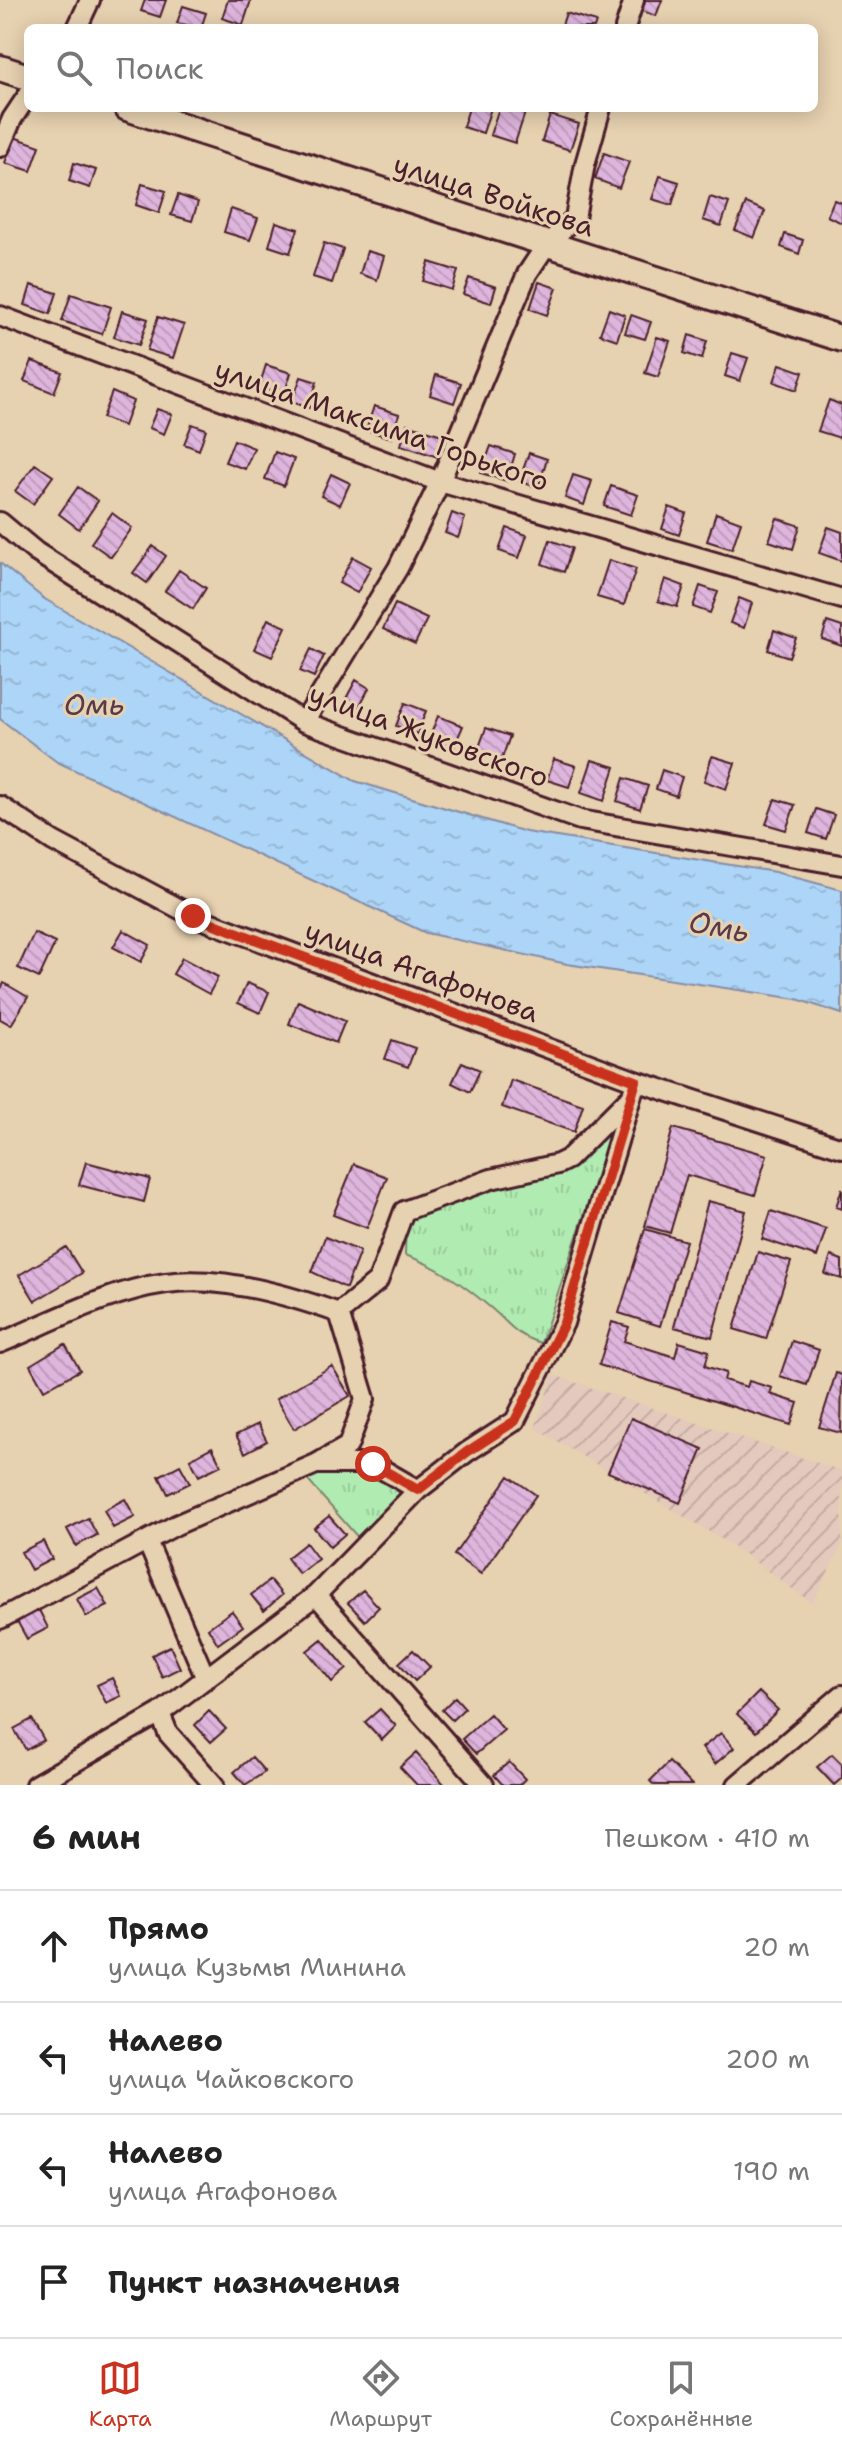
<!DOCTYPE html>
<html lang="ru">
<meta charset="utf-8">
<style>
body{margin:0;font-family:"Shantell Sans",sans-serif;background:#f6f6f6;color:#222}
.stop{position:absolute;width:24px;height:24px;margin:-18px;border:6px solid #c8321e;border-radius:50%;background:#fff}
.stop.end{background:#c8321e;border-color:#fff;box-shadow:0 2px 8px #0008}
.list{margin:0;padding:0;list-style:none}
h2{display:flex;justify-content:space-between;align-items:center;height:104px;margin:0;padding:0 32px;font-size:34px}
h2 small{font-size:26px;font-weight:400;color:#767676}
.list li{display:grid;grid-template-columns:52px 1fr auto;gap:24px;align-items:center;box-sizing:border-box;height:112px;padding:0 32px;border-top:2px solid #e0e0e0}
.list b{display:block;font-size:30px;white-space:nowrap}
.list p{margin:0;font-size:26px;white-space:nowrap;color:#767676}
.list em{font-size:26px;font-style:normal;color:#767676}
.icon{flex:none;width:44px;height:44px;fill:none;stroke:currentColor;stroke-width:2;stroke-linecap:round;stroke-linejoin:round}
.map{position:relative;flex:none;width:842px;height:1785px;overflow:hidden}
.search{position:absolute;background:#fff;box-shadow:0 4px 20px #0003;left:24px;right:24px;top:24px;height:88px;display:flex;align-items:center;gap:20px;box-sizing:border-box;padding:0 28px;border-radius:12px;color:#767676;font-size:30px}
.sheet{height:552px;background:#fff}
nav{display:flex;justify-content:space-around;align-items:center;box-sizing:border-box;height:112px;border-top:2px solid #e0e0e0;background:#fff;font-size:22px;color:#767676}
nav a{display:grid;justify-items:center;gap:4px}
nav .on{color:#c8321e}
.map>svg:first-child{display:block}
.industrial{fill:url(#industrial-furrows)}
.grass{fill:url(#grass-tufts);stroke:#7d866e;stroke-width:2}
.water{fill:url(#water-ripples);stroke:#858ca5;stroke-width:2}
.building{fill:url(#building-back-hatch);stroke:#4a1f2b;stroke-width:2}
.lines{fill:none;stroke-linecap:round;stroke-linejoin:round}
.minor-casing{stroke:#4a1f2b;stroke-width:24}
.secondary-casing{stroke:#4a1f2b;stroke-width:30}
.minor{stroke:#e6d1b0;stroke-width:18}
.secondary{stroke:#e6d1b0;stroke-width:24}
.route{stroke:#c8321e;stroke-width:10}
.labels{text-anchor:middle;stroke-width:6;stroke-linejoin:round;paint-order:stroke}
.street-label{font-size:28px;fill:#4a1f2b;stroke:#e6d1b0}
.water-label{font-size:30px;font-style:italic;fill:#593a4a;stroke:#e6d1b0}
</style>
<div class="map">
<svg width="842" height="1785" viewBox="0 0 842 1785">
<defs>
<pattern id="industrial-furrows" width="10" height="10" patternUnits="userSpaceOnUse" patternTransform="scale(2)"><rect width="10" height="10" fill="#e4c9bd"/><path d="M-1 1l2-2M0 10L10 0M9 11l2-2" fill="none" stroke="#c5aca3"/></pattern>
<pattern id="grass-tufts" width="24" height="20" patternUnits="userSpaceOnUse" patternTransform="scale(2)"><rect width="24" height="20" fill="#b0ecb2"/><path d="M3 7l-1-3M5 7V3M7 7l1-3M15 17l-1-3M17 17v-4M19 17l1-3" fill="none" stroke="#99ca99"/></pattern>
<pattern id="water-ripples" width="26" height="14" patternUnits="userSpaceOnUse" patternTransform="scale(2)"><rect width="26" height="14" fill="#acd5f7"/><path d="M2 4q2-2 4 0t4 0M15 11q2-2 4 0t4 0" fill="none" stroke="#96b6d4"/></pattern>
<pattern id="building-back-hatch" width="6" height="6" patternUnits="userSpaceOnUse" patternTransform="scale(2)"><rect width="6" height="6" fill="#deb5dc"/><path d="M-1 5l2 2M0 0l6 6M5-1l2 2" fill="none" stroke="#c09bbd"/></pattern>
</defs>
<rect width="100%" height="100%" fill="#e6d1b0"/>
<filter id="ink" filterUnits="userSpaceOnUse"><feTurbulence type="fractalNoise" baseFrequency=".0125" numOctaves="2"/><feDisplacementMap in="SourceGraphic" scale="16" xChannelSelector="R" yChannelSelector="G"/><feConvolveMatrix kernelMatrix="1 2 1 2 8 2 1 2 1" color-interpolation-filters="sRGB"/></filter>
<g filter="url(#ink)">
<path class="industrial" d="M553 1375 842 1471V1545L812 1603 733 1546 535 1428Z"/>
<path class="grass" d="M617 1117 541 1343C514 1335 511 1325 491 1308 464 1285 438 1266 405 1255L406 1216 499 1181 563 1167Z
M372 1467 414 1491 362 1542 304 1476 318 1468Z"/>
<path class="water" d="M0 563 43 598 355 781 526 832 775 872 842 890V1014L797 999 567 964 426 933 57 762 0 719Z"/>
<path class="building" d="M145 0H166L160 17 141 11Z
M228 0H251L243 25 222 18Z
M643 0H662L656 16 639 10Z
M183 6 206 13 201 28 177 23Z
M566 13 596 22 594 28H561Z
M469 108H491L483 133 463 127Z
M499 108 526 110 515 143 490 135Z
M550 115 579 124 570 150 542 141Z
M14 137 40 146 31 171 5 163Z
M604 153 629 162 619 188 595 179Z
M74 163 96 170 90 188 69 181Z
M660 176 679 182 672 205 652 199Z
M142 184 166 191 159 213 136 205Z
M178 195 198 202 192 221 171 215Z
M710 197 729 203 721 226 703 220Z
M834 200 842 203V223L827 216Z
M746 203 765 211 754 238 735 230Z
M231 209 258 218 250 240 224 232Z
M276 222 298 229 290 253 269 246Z
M785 234 803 240 799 254 781 247Z
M324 243 343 249 332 283 313 277Z
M367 251 384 256 377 280 360 274Z
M429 262 458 271 452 290 423 281Z
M469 278 496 287 491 303 463 294Z
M539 282 557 288 547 315 530 309Z
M31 285 57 293 50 314 25 305Z
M71 294 111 307 102 334 62 321Z
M609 309 625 315 617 340 600 334Z
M122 311 148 319 139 345 114 337Z
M631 315 651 322 645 339 625 333Z
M158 317 184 325 173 358 147 350Z
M689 335 707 341 702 359 684 353Z
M657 337 670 341 658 377 645 373Z
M732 353 748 358 740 381 725 376Z
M32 361 62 372 54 393 24 381Z
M780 364 803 372 797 390 774 382Z
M266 365 291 373 284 395 259 387Z
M436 375 461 383 454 403 430 395Z
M301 377 317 382 309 408 292 402Z
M112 392 133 401 124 426 102 418Z
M829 400 842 405 840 438 818 431Z
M374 406 399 414 392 438 366 430Z
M157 409 172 414 164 434 149 428Z
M192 424 206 429 199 450 184 444Z
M407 424 445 436 438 457 401 445Z
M234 440 254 448 245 469 225 462Z
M491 446 515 454 507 481 481 473Z
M275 452 294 459 284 486 265 479Z
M529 453 547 459 538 488 519 481Z
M35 464 53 476 33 504 15 491Z
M331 474 350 483 340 505 321 496Z
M573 475 592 481 584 505 565 498Z
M611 486 638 495 631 515 604 506Z
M78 487 98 501 79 529 59 514Z
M669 507 686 513 679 535 662 529Z
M112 513 132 528 111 557 91 543Z
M452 513 465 518 458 538 445 533Z
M716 513 741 522 732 549 707 541Z
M777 518 800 526 793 549 769 541Z
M828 527 842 532V561L819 553Z
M507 528 527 535 519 558 499 551Z
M550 540 572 548 564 572 542 564Z
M153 546 166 556 147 583 133 573Z
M353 557 371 567 357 593 339 583Z
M609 560 636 569 624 605 597 597Z
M179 570 206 588 193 609 165 591Z
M665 579 684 586 677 607 658 601Z
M700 586 718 592 710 613 693 607Z
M739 598 752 603 744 628 730 623Z
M395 604 427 619 415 644 383 629Z
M268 619 286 627 272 657 254 649Z
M827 622 842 627V646L822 639Z
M774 630 796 638 789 657 768 650Z
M311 649 324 656 314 677 300 671Z
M356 680 369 688 357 711 343 704Z
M405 703 426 711 417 734 396 726Z
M438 716 463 726 453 749 429 739Z
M486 728 510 736 501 761 477 753Z
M712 756 735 763 726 789 704 781Z
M554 759 576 766 569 787 547 780Z
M592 760 615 767 604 801 581 793Z
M662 770 682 777 676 796 656 789Z
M624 778 648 786 640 809 617 801Z
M775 799 795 805 786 830 766 824Z
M816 809 834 815 826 839 808 833Z
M123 930 150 945 141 962 113 947Z
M34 933 55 943 39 978 18 968Z
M182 958 218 977 209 994 173 974Z
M4 983 28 997 11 1025 0 1019V990Z
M247 983 269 992 260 1013 238 1003Z
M298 1001 345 1021 336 1043 289 1024Z
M392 1040 415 1048 408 1067 385 1059Z
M462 1062 480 1070 470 1092 452 1083Z
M511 1080 583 1105 574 1132 502 1107Z
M673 1128 767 1155 755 1195 687 1175 670 1233 645 1226Z
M86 1162 150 1179 144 1202 79 1185Z
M354 1164 387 1177 367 1228 333 1215Z
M842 1188V1209L836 1207Z
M708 1201 746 1211 712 1337 674 1327Z
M771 1211 826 1229 817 1257 762 1239Z
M645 1229 686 1241 660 1326 619 1313Z
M325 1237 360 1251 346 1288 312 1272Z
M66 1247 82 1273 35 1301 19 1275Z
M758 1252 791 1262 766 1339 734 1329Z
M831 1256 842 1260V1279L825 1274Z
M612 1322 629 1327 624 1341 675 1357 679 1342 709 1351 705 1366 726 1373 724 1380 747 1387 749 1381 772 1388 770 1394 798 1403 791 1425 599 1365Z
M792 1341 819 1350 807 1385 780 1376Z
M65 1344 80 1370 44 1390 30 1365Z
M332 1366 350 1396 294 1429 276 1399Z
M836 1373 842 1375 841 1433 819 1427Z
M631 1418 703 1449 680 1503 608 1472Z
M258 1424 267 1441 245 1453 236 1435Z
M212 1447 221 1465 199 1476 190 1459Z
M180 1465 190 1483 168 1494 159 1476Z
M509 1476 536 1495 481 1574 454 1555Z
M125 1499 135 1517 113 1528 104 1510Z
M329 1516 345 1534 330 1547 314 1528Z
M88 1518 97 1535 76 1546 67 1529Z
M43 1541 52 1559 31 1570 21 1552Z
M306 1543 318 1559 299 1574 287 1558Z
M270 1580 282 1595 264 1611 251 1595Z
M98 1588 108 1606 86 1617 77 1599Z
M363 1590 379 1607 365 1621 348 1603Z
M39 1610 48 1628 27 1639 17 1621Z
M232 1611 243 1626 218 1644 208 1628Z
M322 1639 347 1669 332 1682 307 1651Z
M170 1646 180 1668 162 1677 152 1655Z
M413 1650 430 1667 415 1681 399 1663Z
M112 1678 121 1696 106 1703 97 1685Z
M759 1692 778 1710 756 1732 737 1714Z
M455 1697 465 1708 452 1720 442 1710Z
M380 1709 396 1726 382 1740 365 1722Z
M209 1711 226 1729 211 1742 195 1725Z
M490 1714 504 1730 476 1754 462 1739Z
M32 1719 44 1740 26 1750 14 1729Z
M721 1733 734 1748 715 1764 702 1748Z
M416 1753 445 1785H417L400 1767Z
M832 1754 842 1764V1778L834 1785 817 1767Z
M252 1757 265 1772 245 1785 234 1772Z
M509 1762 525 1779 519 1785H503L494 1775Z
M669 1762 692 1785H654L650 1781Z"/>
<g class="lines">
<g class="minor-casing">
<path id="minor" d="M77 28 90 0
M625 28 634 0
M0 147 12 119 28 95
M0 316 440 482 842 599
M0 522 36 552 304 722 580 820 842 865
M304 722 398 568 440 482 527 274 547 244 575 218 585 164 601 108
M0 806 53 841 193 916 636 1081 842 1148
M339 1313 378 1281 404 1211 491 1179 558 1164 568 1159 627 1100
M0 1343C53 1321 109 1291 166 1283 218 1275 291 1296 339 1313L365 1399 348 1446 316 1464
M147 1541 206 1679
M316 1595 484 1785
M0 1619 176 1525 316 1464H373L418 1490
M160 1713 168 1733 214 1785
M35 1785 160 1713 316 1595 418 1490 467 1452 515 1421 564 1323 636 1081
M737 1785 842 1695"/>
</g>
<g class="secondary-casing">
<path id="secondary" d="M0 68 28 77
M127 108 842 339"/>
</g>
<use href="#minor" class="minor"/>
<use href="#secondary" class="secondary"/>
</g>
</g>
<g class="lines" filter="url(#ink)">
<path class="route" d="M193 916 636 1081 564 1323 515 1421 467 1452 418 1490 373 1464"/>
</g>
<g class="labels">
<g class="street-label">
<text transform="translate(494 195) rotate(18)" y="10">улица Войкова</text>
<text transform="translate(382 425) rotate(19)" y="10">улица Максима Горького</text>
<text transform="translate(429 735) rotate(20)" y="10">улица Жуковского</text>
<text transform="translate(422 971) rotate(20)" y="10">улица Агафонова</text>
</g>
<g class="water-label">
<text x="94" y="715">Омь</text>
<text transform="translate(719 927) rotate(11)" y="10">Омь</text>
</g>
</g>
</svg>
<div class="stop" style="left:373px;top:1464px"></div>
<div class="stop end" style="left:193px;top:916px"></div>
<div class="search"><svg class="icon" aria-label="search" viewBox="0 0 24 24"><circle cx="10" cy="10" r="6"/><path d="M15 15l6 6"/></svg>Поиск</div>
</div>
<section class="sheet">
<h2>6 мин<small>Пешком · 410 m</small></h2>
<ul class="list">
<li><svg class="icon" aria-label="ahead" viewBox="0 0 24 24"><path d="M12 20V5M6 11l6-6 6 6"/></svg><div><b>Прямо</b><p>улица Кузьмы Минина</p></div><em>20 m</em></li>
<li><svg class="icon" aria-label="left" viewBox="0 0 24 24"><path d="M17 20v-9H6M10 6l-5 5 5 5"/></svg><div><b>Налево</b><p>улица Чайковского</p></div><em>200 m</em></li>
<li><svg class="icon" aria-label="left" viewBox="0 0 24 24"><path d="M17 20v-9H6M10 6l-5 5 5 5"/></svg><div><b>Налево</b><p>улица Агафонова</p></div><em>190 m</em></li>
<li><svg class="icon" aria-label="arrive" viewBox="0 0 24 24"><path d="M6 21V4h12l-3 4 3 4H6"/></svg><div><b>Пункт назначения</b></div></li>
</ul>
</section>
<nav>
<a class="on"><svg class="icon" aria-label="map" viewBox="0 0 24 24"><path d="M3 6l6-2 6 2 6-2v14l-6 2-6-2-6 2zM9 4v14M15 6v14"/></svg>Карта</a>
<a><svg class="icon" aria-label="directions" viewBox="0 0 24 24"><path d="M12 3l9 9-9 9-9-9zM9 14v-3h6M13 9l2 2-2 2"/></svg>Маршрут</a>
<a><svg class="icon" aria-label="saved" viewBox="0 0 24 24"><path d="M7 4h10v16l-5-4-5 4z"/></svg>Сохранённые</a>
</nav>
